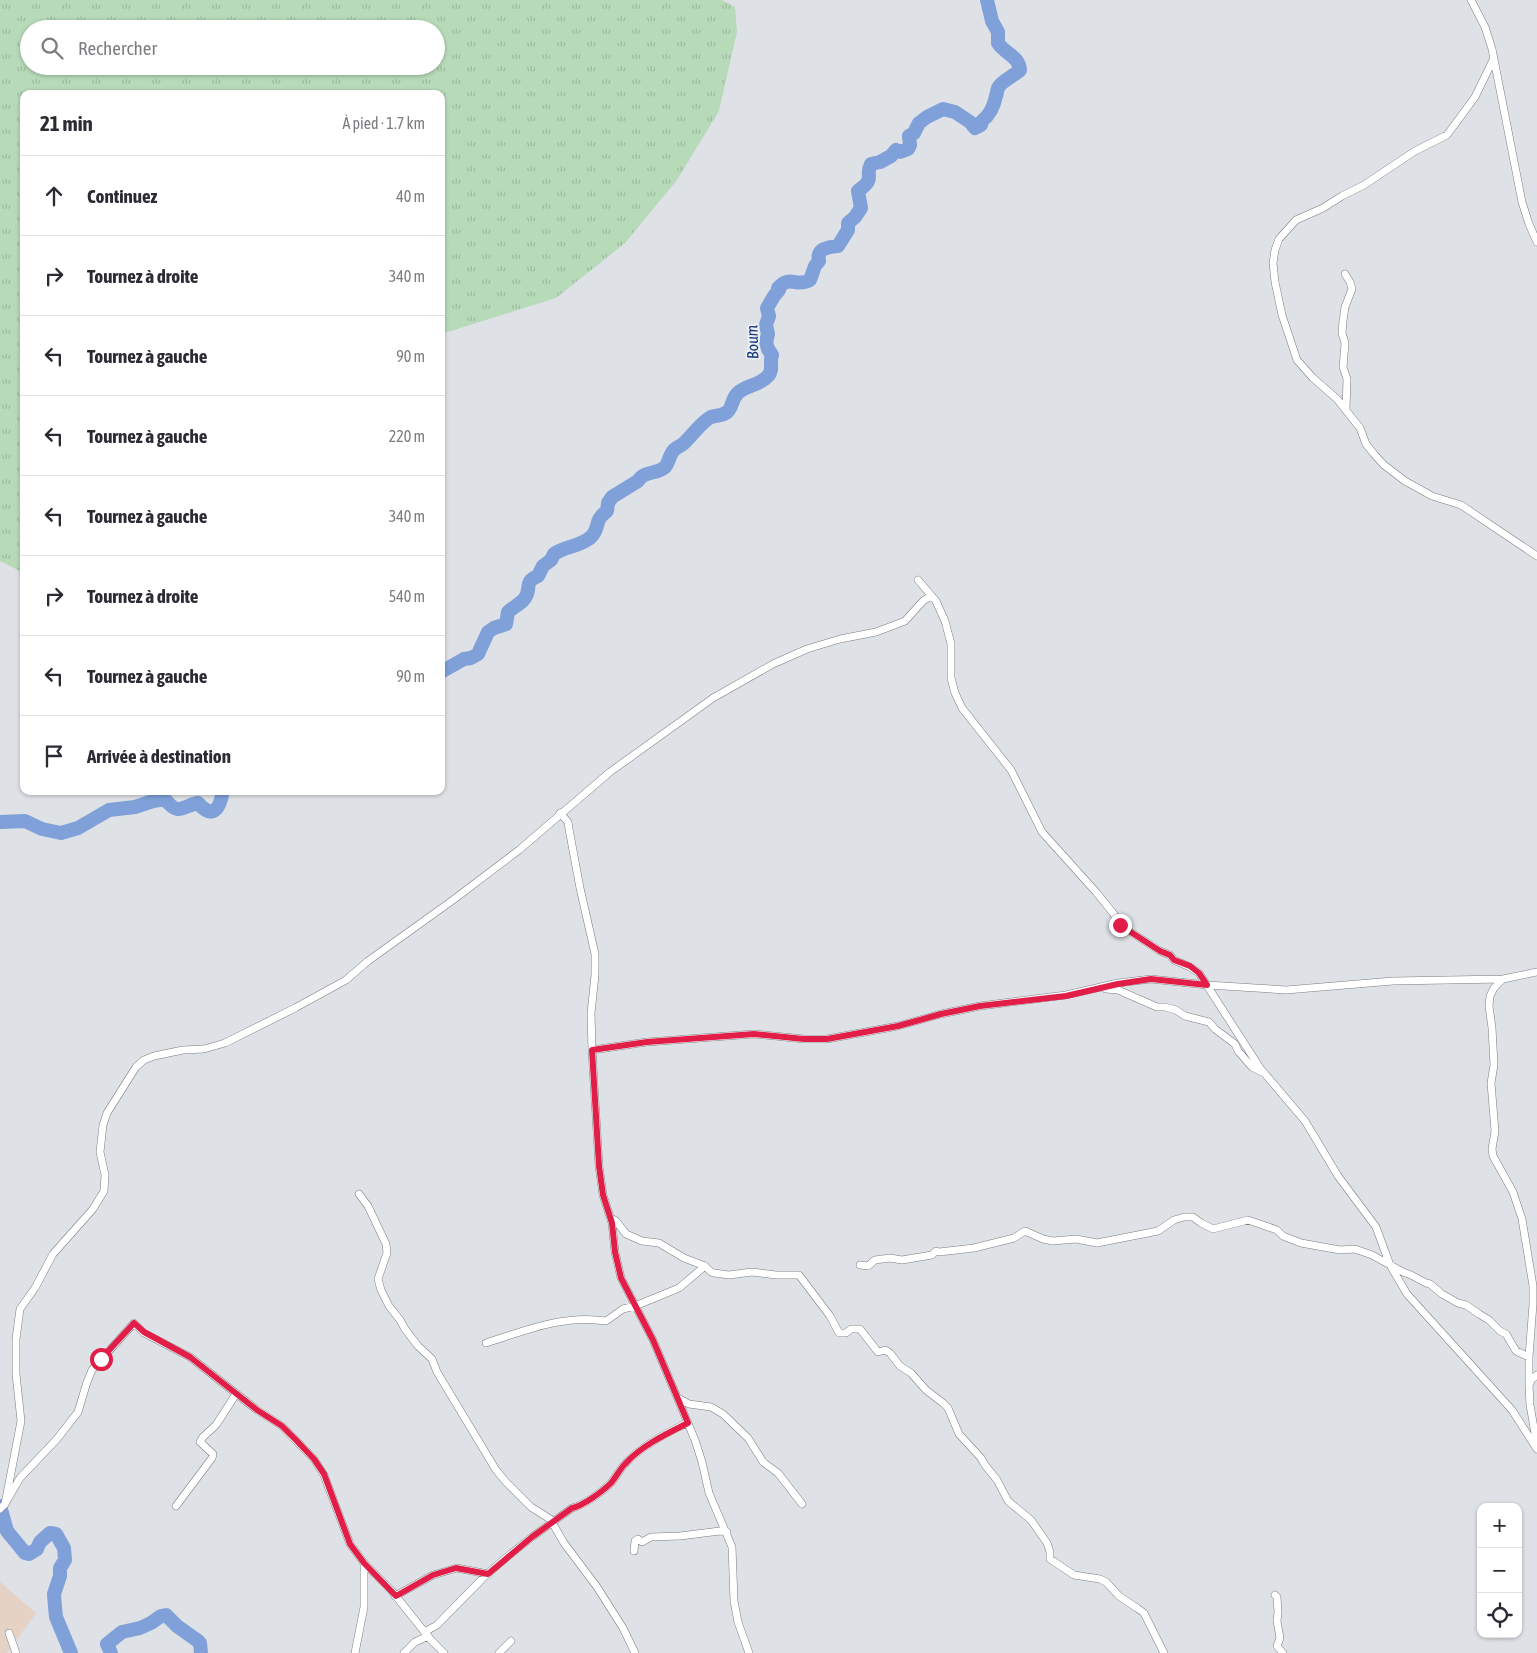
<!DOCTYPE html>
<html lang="fr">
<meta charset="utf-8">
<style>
body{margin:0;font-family:"Asap Condensed",sans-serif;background:#f2f2f3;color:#2b2b33}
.controls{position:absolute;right:15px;bottom:15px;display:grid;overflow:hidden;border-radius:10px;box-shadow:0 1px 4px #0004}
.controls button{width:45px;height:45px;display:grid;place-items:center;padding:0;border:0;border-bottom:1px solid #e1e1e2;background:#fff;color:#2b2b33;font:25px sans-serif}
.stop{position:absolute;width:15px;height:15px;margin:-11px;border:4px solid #e11d48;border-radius:50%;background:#fff}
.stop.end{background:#e11d48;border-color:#fff;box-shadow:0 1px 5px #0008}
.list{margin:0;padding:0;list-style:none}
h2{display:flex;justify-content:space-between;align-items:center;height:65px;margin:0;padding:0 20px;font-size:21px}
h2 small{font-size:16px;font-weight:400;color:#7c7c81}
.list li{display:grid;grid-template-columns:32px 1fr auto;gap:15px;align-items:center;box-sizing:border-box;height:80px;padding:0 20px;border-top:1px solid #e1e1e2}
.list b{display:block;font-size:19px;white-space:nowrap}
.list em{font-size:16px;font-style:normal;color:#7c7c81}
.icon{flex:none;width:28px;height:28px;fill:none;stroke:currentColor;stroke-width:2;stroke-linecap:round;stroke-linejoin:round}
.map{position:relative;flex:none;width:1537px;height:1653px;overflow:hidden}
.search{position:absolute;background:#fff;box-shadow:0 1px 4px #0004;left:20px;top:20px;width:425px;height:55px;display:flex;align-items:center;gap:12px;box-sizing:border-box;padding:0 18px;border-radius:28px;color:#7c7c81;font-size:19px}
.panel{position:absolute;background:#fff;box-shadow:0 1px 4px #0004;left:20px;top:90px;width:425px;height:705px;border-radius:10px}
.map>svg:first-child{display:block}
.industrial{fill:#e6d2c4}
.grass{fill:url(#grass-tufts);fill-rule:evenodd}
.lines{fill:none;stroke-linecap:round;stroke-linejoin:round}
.river{stroke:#80a0d9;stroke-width:14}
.street-casing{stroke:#7a7d81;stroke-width:8}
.street{stroke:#fff;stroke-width:7}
.route{stroke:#e11d48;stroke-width:6}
.labels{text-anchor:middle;stroke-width:4;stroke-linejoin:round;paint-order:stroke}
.water-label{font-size:16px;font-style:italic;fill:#143679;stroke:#ebeef2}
</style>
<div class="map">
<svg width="1537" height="1653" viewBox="0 0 1537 1653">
<defs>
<pattern id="grass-tufts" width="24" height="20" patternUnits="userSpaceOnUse" patternTransform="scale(1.25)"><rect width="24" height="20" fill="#b7dab9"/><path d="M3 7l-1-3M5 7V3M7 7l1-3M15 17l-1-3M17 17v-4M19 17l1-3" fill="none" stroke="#9dbb9f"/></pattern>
</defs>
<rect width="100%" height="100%" fill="#dee1e5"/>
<path class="industrial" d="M0 1582 36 1613 7 1653H0Z"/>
<path class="grass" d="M0 0H722L735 7 737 32 719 111 677 180 625 243 556 298 441 334V94H24V573L0 561ZM29 29H436V66H29Z"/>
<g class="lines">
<path class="river" d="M441 672 464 659 471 658 478 654 488 632 494 628 506 624 508 612C513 607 521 604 525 598 532 588 523 582 538 576L543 566 551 560 554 554C565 546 580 547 591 537 601 527 593 521 607 511L608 503 612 497 638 481C644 470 657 475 665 467 669 463 669 455 674 450 676 448 680 446 683 444 692 436 701 422 711 417 717 415 725 416 729 410 733 405 732 398 738 393 746 385 759 386 768 376 774 370 769 362 772 355L768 349 766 342 768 334 766 325 769 316 767 308 774 296 779 290 778 288C791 274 796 288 810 280L815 266 819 261C816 248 829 247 838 246L848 230V223L855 217 861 208 858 191C877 177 864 177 871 164L880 162 891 156 896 150 900 152 908 149 910 145 909 136 914 133 919 123 927 117 943 109 955 112 970 122 975 128 981 125 982 121C990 115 994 106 996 96 997 94 997 91 998 88 1001 81 1014 76 1020 70 1019 56 1005 54 998 43V32L992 21 987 0
M0 822 25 821 42 829 61 833 78 828 109 810 135 807 153 801 165 799C179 817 182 806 198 803 214 821 220 807 223 791
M0 1506 7 1531 25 1553 29 1554 37 1549 40 1542 50 1533 56 1534 64 1548 65 1560 60 1568V1576L54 1594 55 1607 56 1617 71 1653
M111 1653 107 1644 122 1632 140 1628 151 1623 161 1616 166 1615 177 1626 198 1641 200 1643 201 1653"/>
<g class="street-casing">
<path id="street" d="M1471 0 1485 27 1492 49 1522 202 1529 224 1537 242
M1493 60 1475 97 1447 135 1415 151 1364 185 1342 196 1323 208 1296 220 1279 239 1275 250 1273 263 1275 282 1282 315 1297 360 1313 378 1337 399 1360 428 1366 444 1374 454 1384 465 1405 481 1432 496 1461 505 1537 556
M1345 274 1350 282 1352 289 1345 307 1343 321 1342 333 1345 343 1343 367 1347 379 1346 409
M918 580 936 601 945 621 951 644V678L955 693 962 708 1011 770 1042 832 1096 892 1113 913 1120 925 1160 951 1170 955 1174 960 1190 967 1199 973 1260 1068 1305 1121 1338 1176 1376 1227 1390 1265 1407 1294 1512 1410 1537 1449
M560 813 568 822 569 829 580 888 595 954V975L591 1013 592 1050 599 1166 603 1195 612 1223 615 1252 621 1278 653 1340 695 1440 702 1462 709 1493 732 1547 734 1601 738 1622 749 1653
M1106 989 1118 990 1157 1007H1165L1176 1010 1185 1016 1209 1022 1215 1029 1235 1044 1238 1051 1252 1067 1262 1072
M592 1050 647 1042 754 1034 804 1039H827L898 1026 941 1014 980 1006 1066 995 1118 983 1151 979 1207 985 1286 990 1393 981 1503 979
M359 1194 368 1206 386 1244 387 1253 378 1279 381 1290 389 1306 400 1320 405 1329 418 1346 432 1359 437 1372 496 1470 506 1482 531 1507 550 1519 564 1543 597 1587 623 1628 635 1653
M611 1218 616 1221 626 1234 642 1241 659 1243 684 1258 705 1266 711 1272 714 1273 729 1275 752 1272 776 1275H799L830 1316 839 1333H846L851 1329H860L878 1352 885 1350 890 1353 900 1366 911 1373 926 1390 943 1403 948 1408 959 1434 981 1458 985 1465 997 1480 1008 1501 1031 1520 1047 1543 1050 1552V1559L1074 1575 1100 1579 1106 1582 1119 1596 1137 1608 1144 1613 1164 1653
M860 1265 868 1266 875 1260 890 1258 902 1260 932 1255 936 1251 939 1252 974 1248 1014 1238 1025 1231 1043 1239 1053 1241 1076 1239 1097 1243 1158 1231 1174 1220 1184 1217H1193L1201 1223 1213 1229 1248 1220 1277 1230 1283 1236 1301 1243 1340 1250 1355 1249 1372 1255 1403 1272 1411 1275 1426 1283 1430 1284 1442 1294 1458 1303 1466 1305 1479 1314 1489 1320 1500 1331 1506 1334 1516 1351 1529 1357
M486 1343C524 1331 564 1314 606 1321L623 1309 635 1306 679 1288 705 1266
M1529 1385 1532 1379 1537 1375
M678 1398 689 1404 711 1407 723 1414 748 1438 763 1462 778 1473 802 1504
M1537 1445 1530 1405 1529 1385V1357L1533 1304V1286L1522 1219 1513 1192 1493 1156 1492 1149 1495 1131 1491 1083 1494 1065 1492 1028 1489 1006 1490 996 1494 988 1503 979 1537 972
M5 1504 21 1421 16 1374V1339L20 1309 35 1288 53 1254 93 1209 104 1191 105 1175 100 1152 103 1125 107 1113 136 1067 144 1060 154 1056 183 1050 204 1049 225 1043 295 1008 346 980 368 961 453 900 519 850 610 772 713 698 773 664 807 649 840 639 876 632 905 621 923 601 931 596
M176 1506 212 1458 213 1454 200 1442 203 1437 216 1425 236 1394
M0 1509 5 1504 20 1478 57 1439 78 1412 87 1382 92 1370 134 1323 144 1333 190 1357 257 1410 282 1426 314 1459 324 1475 350 1544 364 1563 391 1590 431 1640 444 1653
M634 1551 635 1541 638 1539 642 1542 651 1537 680 1536 720 1531 727 1532
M1275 1595 1277 1597 1278 1612 1277 1621 1280 1638 1277 1646 1283 1653
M395 1596 433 1575 457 1568 488 1574
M9 1633 16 1653
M355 1653 364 1607V1563
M404 1653 415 1642 426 1637 428 1630 437 1625 485 1576 507 1557 532 1537 572 1508C583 1506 603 1491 611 1483 616 1477 620 1469 625 1464 641 1446 666 1433 687 1423
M499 1653 511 1641"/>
</g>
<use href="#street" class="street"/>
</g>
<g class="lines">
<path class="route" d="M101 1359 134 1323 144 1332 190 1357 257 1410 282 1426 296 1440 314 1459 324 1474 350 1544 364 1563 396 1596 433 1575 456 1568 488 1574 532 1537 572 1508C583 1506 603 1491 611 1483 616 1477 620 1469 625 1464 641 1446 666 1434 688 1423L653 1340 621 1278 615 1252 612 1223 603 1195 599 1166 592 1050 647 1042 754 1034 804 1039H827L898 1026 941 1014 980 1006 1066 996 1118 984 1151 979 1207 985 1199 973 1190 966 1174 960 1170 955 1160 951 1120 925"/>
</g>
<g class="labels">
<g class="water-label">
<text transform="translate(752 342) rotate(-92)" y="6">Boum</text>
</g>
</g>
</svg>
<div class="controls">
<button>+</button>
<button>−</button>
<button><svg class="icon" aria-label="locate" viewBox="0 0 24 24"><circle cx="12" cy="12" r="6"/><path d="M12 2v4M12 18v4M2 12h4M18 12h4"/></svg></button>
</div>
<div class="stop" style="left:101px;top:1359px"></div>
<div class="stop end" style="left:1120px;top:925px"></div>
<div class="search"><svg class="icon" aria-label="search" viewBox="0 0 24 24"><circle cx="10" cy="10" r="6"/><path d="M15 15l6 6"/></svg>Rechercher</div>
<section class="panel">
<h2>21 min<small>À pied · 1.7 km</small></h2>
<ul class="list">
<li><svg class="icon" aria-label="ahead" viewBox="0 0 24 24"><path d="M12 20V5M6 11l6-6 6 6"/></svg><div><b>Continuez</b></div><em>40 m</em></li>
<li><svg class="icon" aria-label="right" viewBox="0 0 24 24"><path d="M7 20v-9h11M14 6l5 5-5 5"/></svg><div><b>Tournez à droite</b></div><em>340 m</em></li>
<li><svg class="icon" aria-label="left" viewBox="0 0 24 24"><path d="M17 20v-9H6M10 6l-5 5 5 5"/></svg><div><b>Tournez à gauche</b></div><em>90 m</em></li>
<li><svg class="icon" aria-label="left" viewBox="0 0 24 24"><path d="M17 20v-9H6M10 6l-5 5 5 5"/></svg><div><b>Tournez à gauche</b></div><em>220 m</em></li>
<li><svg class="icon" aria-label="left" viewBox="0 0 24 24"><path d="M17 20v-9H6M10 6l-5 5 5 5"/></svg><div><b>Tournez à gauche</b></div><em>340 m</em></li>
<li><svg class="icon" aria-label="right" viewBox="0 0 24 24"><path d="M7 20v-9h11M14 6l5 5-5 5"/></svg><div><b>Tournez à droite</b></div><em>540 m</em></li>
<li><svg class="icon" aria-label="left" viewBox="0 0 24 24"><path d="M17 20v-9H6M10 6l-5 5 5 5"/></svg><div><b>Tournez à gauche</b></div><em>90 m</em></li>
<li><svg class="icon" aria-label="arrive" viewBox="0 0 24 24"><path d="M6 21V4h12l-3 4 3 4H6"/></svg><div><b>Arrivée à destination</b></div></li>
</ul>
</section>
</div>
